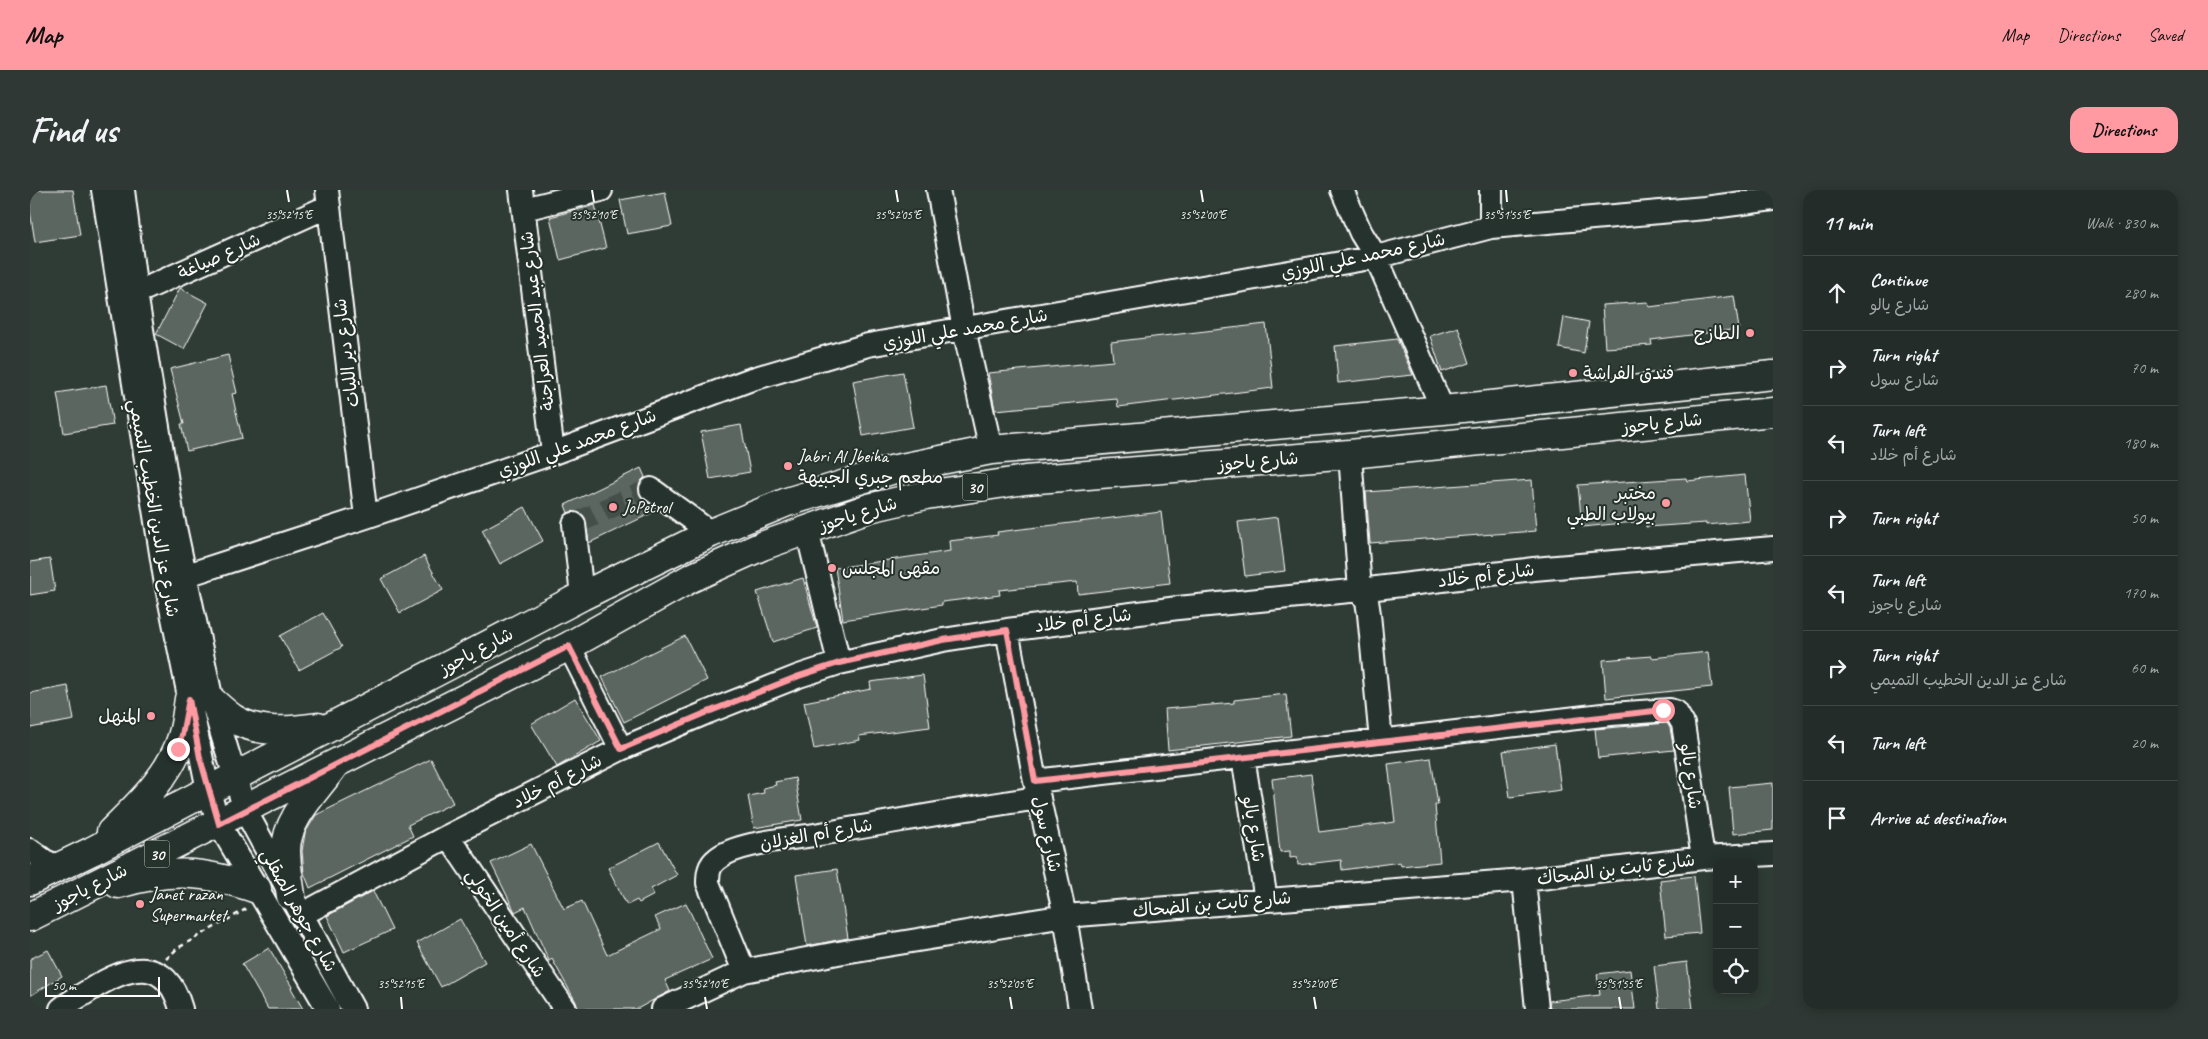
<!DOCTYPE html>
<meta charset="utf-8">
<style>
body{margin:0;font-family:Caveat,"Playpen Sans Arabic",sans-serif;background:#2f3834;color:#f1f3f6}
.controls{position:absolute;right:15px;bottom:15px;display:grid;overflow:hidden;border-radius:10px;box-shadow:0 2px 12px #0003}
.controls button{width:45px;height:45px;display:grid;place-items:center;padding:0;border:0;border-bottom:1px solid #404845;background:#232c28;color:#f1f3f6;font:25px sans-serif}
.scale{position:absolute;left:15px;bottom:12px;width:115px;box-sizing:border-box;padding-left:5px;border:2px solid #fff;border-top:0;font-size:14px;line-height:18px;white-space:nowrap;color:#fff;-webkit-text-stroke:4px #26332d;paint-order:stroke}
.stop{position:absolute;width:15px;height:15px;margin:-11px;border:4px solid #ff9aa2;border-radius:50%;background:#fff}
.stop.end{background:#ff9aa2;border-color:#fff;box-shadow:0 1px 5px #0008}
.list{margin:0;padding:0;list-style:none}
h2{display:flex;justify-content:space-between;align-items:center;height:65px;margin:0;padding:0 20px;font-size:21px}
h2 small{font-size:16px;font-weight:400;color:#a3a7a8}
.list li{display:grid;grid-template-columns:32px 1fr auto;gap:15px;align-items:center;box-sizing:border-box;height:75px;padding:0 20px;border-top:1px solid #404845}
.list b{display:block;font-size:19px;white-space:nowrap}
.list p{margin:0;font-size:16px;white-space:nowrap;color:#a3a7a8}
.list em{font-size:16px;font-style:normal;color:#a3a7a8}
.icon{flex:none;width:28px;height:28px;fill:none;stroke:currentColor;stroke-width:2;stroke-linecap:round;stroke-linejoin:round}
.map{position:relative;flex:none;width:1743px;height:819px;overflow:hidden;border-radius:15px}
header{display:flex;align-items:center;gap:30px;box-sizing:border-box;height:70px;padding:0 25px;background:#ff9aa2;color:#111}
header strong{font-size:24px}
nav{display:flex;gap:28px;margin-inline-start:auto;font-size:18px}
.intro{display:flex;align-items:center;justify-content:space-between;box-sizing:border-box;height:120px;padding:0 30px}
h1{margin:0;font-size:35px}
.button{padding:12px 22px;border-radius:15px;background:#ff9aa2;color:#111;font-size:18px;font-weight:700}
main{display:flex;gap:30px;padding:0 30px}
aside{flex:1;background:#232c28;border-radius:15px;box-shadow:0 2px 12px #0003}
.map>svg:first-child{display:block}
.building{fill:#5b6661;stroke:#fff}
.lines{fill:none;stroke-linecap:round;stroke-linejoin:round}
.minor-tunnel{stroke:#444f49;stroke-width:22;stroke-dasharray:22 11;stroke-linecap:butt}
.minor-casing{stroke:#fff;stroke-width:26}
.major-casing{stroke:#fff;stroke-width:31}
.path{stroke:#fff;stroke-width:2.5;stroke-dasharray:5 4;stroke-linecap:butt}
.minor{stroke:#26332d;stroke-width:22}
.major{stroke:#26332d;stroke-width:28}
.route{stroke:#ff9aa2;stroke-width:6}
.ticks{fill:none;stroke:#fff;stroke-width:2}
.poi-dot{fill:#ff9aa2;stroke:#26332d;stroke-width:2}
.labels{text-anchor:middle;stroke-width:4;stroke-linejoin:round;paint-order:stroke}
.shield{fill:#26332d;stroke:#bec2c0;stroke-width:1}
.shield-label{font-size:16px;font-weight:bold;fill:#fff}
.street-label{font-size:18px;fill:#fff;stroke:#26332d}
.poi-label{font-size:18px;fill:#fff;stroke:#26332d;text-anchor:start}
.ticks-label{font-size:12px;text-anchor:middle;fill:#fff;stroke:#26332d;stroke-width:4;stroke-linejoin:round;paint-order:stroke}
</style>
<header>
<strong>Map</strong>
<nav><a>Map</a><a>Directions</a><a>Saved</a></nav>
</header>
<div class="intro"><h1>Find us</h1><a class="button">Directions</a></div>
<main>
<div class="map">
<svg width="1743" height="819" viewBox="0 0 1743 819">
<rect width="100%" height="100%" fill="#2f3b35"/>
<filter id="ink" filterUnits="userSpaceOnUse"><feTurbulence type="fractalNoise" baseFrequency=".02" numOctaves="2"/><feDisplacementMap in="SourceGraphic" scale="10" xChannelSelector="R" yChannelSelector="G"/><feConvolveMatrix kernelMatrix="1 2 1 2 8 2 1 2 1" color-interpolation-filters="sRGB"/></filter>
<g filter="url(#ink)">
<path class="building" d="M0 0H43L50 45 5 52 0 21Z
M635 2 642 36 597 44 590 10Z
M565 15 576 58 530 70 520 27Z
M150 98 178 113 154 159 126 144Z
M1704 106 1709 139 1621 150 1622 155 1575 158 1572 115 1618 112 1619 117Z
M1534 127 1559 132 1554 163 1529 158Z
M1236 134 1243 198 1088 217 1087 209 965 220 958 183 1083 171 1081 152Z
M1428 137 1440 173 1412 182 1400 146Z
M1367 149 1383 185 1308 193 1305 156Z
M198 165 207 203 202 204 212 248 157 261 151 234H154L140 179Z
M873 182 883 237 833 246 823 191Z
M76 195 83 235 34 243 27 203Z
M711 235 720 282 680 289 671 242Z
M611 278 615 287 610 292 609 304 628 320 559 353 555 327 549 322 538 323 535 315Z
M1715 285 1720 331 1676 335V333L1616 337V331L1552 337 1548 295 1656 288 1657 291Z
M1502 290 1506 341 1340 353 1336 302Z
M495 317 513 351 470 374 452 340Z
M1131 322 1140 393 1048 404 1047 392 969 400 970 405 912 412V415L813 430 805 378 920 361 919 351 968 345 967 342Z
M1248 327 1255 381 1215 386 1208 332Z
M394 366 413 400 370 423 351 389Z
M20 369 25 401 0 405V372Z
M773 388 787 438 743 452 727 402Z
M293 423 312 457 269 480 250 446Z
M655 446 677 490 594 532 572 487Z
M1678 462 1682 497 1576 508 1573 470 1621 466 1622 468Z
M893 485 900 537 829 546 830 550 784 559 774 512 841 499 840 492Z
M38 496 44 530 0 538V503Z
M1256 504 1261 546 1138 560 1135 519 1204 513V510Z
M545 508 571 551 527 577 501 534Z
M1637 533 1640 538 1644 560 1568 568 1565 539Z
M1525 554 1531 600 1480 607 1473 561Z
M1401 568 1408 615H1405L1410 672 1371 676 1370 672 1312 680 1311 670 1268 675 1267 667 1260 668V661L1250 662 1242 589 1281 584 1289 642 1365 632 1358 574Z
M401 569 423 613 378 635 383 646 280 698 274 683 272 661 275 643 286 625Z
M765 588 772 630 724 638 718 606 734 603 733 598 746 595 745 592Z
M1743 593V640L1703 644 1699 597Z
M629 652 647 685 621 699 624 705 609 713 607 710 597 715 578 678Z
M501 654 534 719 552 711 577 765 631 739 625 727 656 713 682 769 635 790 640 801 607 819H548L546 812 522 769 519 771 495 717 485 722 461 673Z
M807 679 818 748 777 756 766 685Z
M1664 686 1670 743 1636 746 1630 690Z
M343 701 362 740 314 762 297 726Z
M430 729 455 772 411 797 387 753Z
M239 758 262 797 261 798 273 819H238L212 774Z
M18 760 32 786 0 806V769Z
M1657 772 1663 819H1629L1624 776Z
M1600 780 1605 819H1520L1519 811 1570 805 1567 784Z"/>
<g class="lines">
<path class="minor-tunnel" d="M544 334 621 299"/>
<g class="minor-casing">
<path id="minor" d="M73 0 135 388 178 600 189 634 298 819
M93 0 106 103 143 328 182 511 215 620 323 819
M297 0 336 327
M491 0 523 263
M908 0 934 139 961 260
M1312 0 1331 43 1346 67 1413 220
M1461 0V37
M494 19 571 0
M106 103 299 16
M1320 264 1330 400 1337 411 1339 424 1351 551
M621 299 681 343
M544 334 552 406
M777 340 809 473
M154 386 336 327 523 263 719 190 838 155 1346 67 1461 37 1675 18 1743 9
M977 440 1005 591 1035 726 1050 819
M539 456 591 559
M1213 567 1236 710
M1005 591 1581 524 1640 520 1646 522 1653 534 1673 668
M418 646 535 819
M0 660 15 671 29 677
M1494 690 1507 819
M271 725 418 646 591 559 678 522 769 486 809 473 913 450 977 440 1148 418 1330 400 1504 379 1743 358
M714 781 678 693C678 683 679 675 687 669 707 652 763 649 790 644 863 632 935 618 1009 608
M31 819C40 811 51 806 60 800 99 775 136 765 151 819
M633 819 714 781 808 763 1035 726 1494 690 1673 668 1743 664"/>
</g>
<g class="major-casing">
<path id="major" d="M182 511C189 517 196 524 204 529 229 544 260 541 288 537
M81 642C109 614 140 586 152 547 156 535 157 521 159 509
M0 691 62 661 552 406 681 343 757 312 861 280 961 260 1413 220 1743 185
M88 694C142 678 175 681 227 699
M261 706C259 691 256 675 256 660 256 629 286 601 303 577
M0 727 539 456 661 388 732 356 839 318 896 305 995 290 1320 264 1743 222"/>
</g>
<path class="path" d="M136 769 148 758 218 718"/>
<use href="#minor" class="minor"/>
<use href="#major" class="major"/>
</g>
</g>
<g class="lines" filter="url(#ink)">
<path class="route" d="M148 559 152 545 159 509 170 568 189 634 539 456 591 559 678 522 769 486 809 473 913 450 977 440 1005 591 1633 520"/>
</g>
<path class="ticks" d="M257 0 259 12M562 0 564 12M866 0 868 12M1171 0 1173 12M1476 0 1477 12M371 807 372 819M675 807 677 819M980 807 982 819M1284 807 1286 819M1589 807 1591 819"/>
<g class="poi-dot">
<circle cx="1720" cy="143" r="5"/>
<circle cx="1543" cy="183" r="5"/>
<circle cx="758" cy="276" r="5"/>
<circle cx="1636" cy="313" r="5"/>
<circle cx="583" cy="317" r="5"/>
<circle cx="802" cy="378" r="5"/>
<circle cx="121" cy="526" r="5"/>
<circle cx="110" cy="714" r="5"/>
</g>
<g class="labels">
<g class="shield">
<rect x="932.5" y="283.5" width="25" height="27" rx="4"/>
<rect x="114.5" y="650.5" width="25" height="27" rx="4"/>
</g>
<g class="shield-label">
<text x="945" y="303">30</text>
<text x="127" y="670">30</text>
</g>
<g class="street-label">
<text transform="translate(189 66) rotate(-24)" y="6">شارع صياغة</text>
<text transform="translate(1333 66) rotate(-12)" y="6">شارع محمد علي اللوزي</text>
<text transform="translate(507 131) rotate(-97)" y="6">شارع عبد الحميد العراجنة</text>
<text transform="translate(935 139) rotate(-10)" y="6">شارع محمد علي اللوزي</text>
<text transform="translate(316 163) rotate(-97)" y="6">شارع دير الليات</text>
<text transform="translate(1632 233) rotate(-6)" y="6">شارع ياجوز</text>
<text transform="translate(547 253) rotate(-20)" y="6">شارع محمد علي اللوزي</text>
<text transform="translate(1228 271) rotate(-5)" y="6">شارع ياجوز</text>
<text transform="translate(124 318) rotate(80)" y="6">شارع عز الدين الخطيب التميمي</text>
<text transform="translate(828 324) rotate(-17)" y="6">شارع ياجوز</text>
<text transform="translate(1456 385) rotate(-7)" y="6">شارع أم خلاد</text>
<text transform="translate(1053 430) rotate(-7)" y="6">شارع أم خلاد</text>
<text transform="translate(446 461) rotate(-28)" y="6">شارع ياجوز</text>
<text transform="translate(1661 586) rotate(82)" y="6">شارع يالو</text>
<text transform="translate(527 591) rotate(-27)" y="6">شارع أم خلاد</text>
<text transform="translate(1224 639) rotate(81)" y="6">شارع يالو</text>
<text transform="translate(786 644) rotate(-10)" y="6">شارع أم الغزلان</text>
<text transform="translate(1017 644) rotate(77)" y="6">شارع سول</text>
<text transform="translate(1586 679) rotate(-7)" y="6">شارع ثابت بن الضحاك</text>
<text transform="translate(60 697) rotate(-27)" y="6">شارع ياجوز</text>
<text transform="translate(1182 714) rotate(-5)" y="6">شارع ثابت بن الضحاك</text>
<text transform="translate(269 720) rotate(61)" y="6">شارع جوهر الصقلي</text>
<text transform="translate(476 733) rotate(56)" y="6">شارع أمين الخولي</text>
</g>
<g class="poi-label">
<text x="1710" y="149" text-anchor="end">الطازج</text>
<text x="1553" y="189">فندق الفراشة</text>
<text x="768" y="272">Jabri Al Jbeiha<tspan x="768" dy="21">مطعم جبري الجبيهة</tspan></text>
<text x="1626" y="309" text-anchor="end">مختبر<tspan x="1626" dy="21">بيولاب الطبي</tspan></text>
<text x="593" y="323">JoPetrol</text>
<text x="812" y="384">مقهى المجلس</text>
<text x="111" y="532" text-anchor="end">المنهل</text>
<text x="120" y="710">Janet razan<tspan x="120" dy="21">Supermarket</tspan></text>
</g>
</g>
<g class="ticks-label">
<text x="259" y="29">35°52'15"E</text>
<text x="564" y="29">35°52'10"E</text>
<text x="868" y="29">35°52'05"E</text>
<text x="1173" y="29">35°52'00"E</text>
<text x="1477" y="29">35°51'55"E</text>
<text x="371" y="798">35°52'15"E</text>
<text x="675" y="798">35°52'10"E</text>
<text x="980" y="798">35°52'05"E</text>
<text x="1284" y="798">35°52'00"E</text>
<text x="1589" y="798">35°51'55"E</text>
</g>
</svg>
<div class="controls">
<button>+</button>
<button>−</button>
<button><svg class="icon" aria-label="locate" viewBox="0 0 24 24"><circle cx="12" cy="12" r="6"/><path d="M12 2v4M12 18v4M2 12h4M18 12h4"/></svg></button>
</div>
<div class="scale">50 m</div>
<div class="stop" style="left:1633px;top:520px"></div>
<div class="stop end" style="left:148px;top:559px"></div>
</div>
<aside>
<h2>11 min<small>Walk · 830 m</small></h2>
<ul class="list">
<li><svg class="icon" aria-label="ahead" viewBox="0 0 24 24"><path d="M12 20V5M6 11l6-6 6 6"/></svg><div><b>Continue</b><p>شارع يالو</p></div><em>280 m</em></li>
<li><svg class="icon" aria-label="right" viewBox="0 0 24 24"><path d="M7 20v-9h11M14 6l5 5-5 5"/></svg><div><b>Turn right</b><p>شارع سول</p></div><em>70 m</em></li>
<li><svg class="icon" aria-label="left" viewBox="0 0 24 24"><path d="M17 20v-9H6M10 6l-5 5 5 5"/></svg><div><b>Turn left</b><p>شارع أم خلاد</p></div><em>180 m</em></li>
<li><svg class="icon" aria-label="right" viewBox="0 0 24 24"><path d="M7 20v-9h11M14 6l5 5-5 5"/></svg><div><b>Turn right</b></div><em>50 m</em></li>
<li><svg class="icon" aria-label="left" viewBox="0 0 24 24"><path d="M17 20v-9H6M10 6l-5 5 5 5"/></svg><div><b>Turn left</b><p>شارع ياجوز</p></div><em>170 m</em></li>
<li><svg class="icon" aria-label="right" viewBox="0 0 24 24"><path d="M7 20v-9h11M14 6l5 5-5 5"/></svg><div><b>Turn right</b><p>شارع عز الدين الخطيب التميمي</p></div><em>60 m</em></li>
<li><svg class="icon" aria-label="left" viewBox="0 0 24 24"><path d="M17 20v-9H6M10 6l-5 5 5 5"/></svg><div><b>Turn left</b></div><em>20 m</em></li>
<li><svg class="icon" aria-label="arrive" viewBox="0 0 24 24"><path d="M6 21V4h12l-3 4 3 4H6"/></svg><div><b>Arrive at destination</b></div></li>
</ul>
</aside>
</main>
